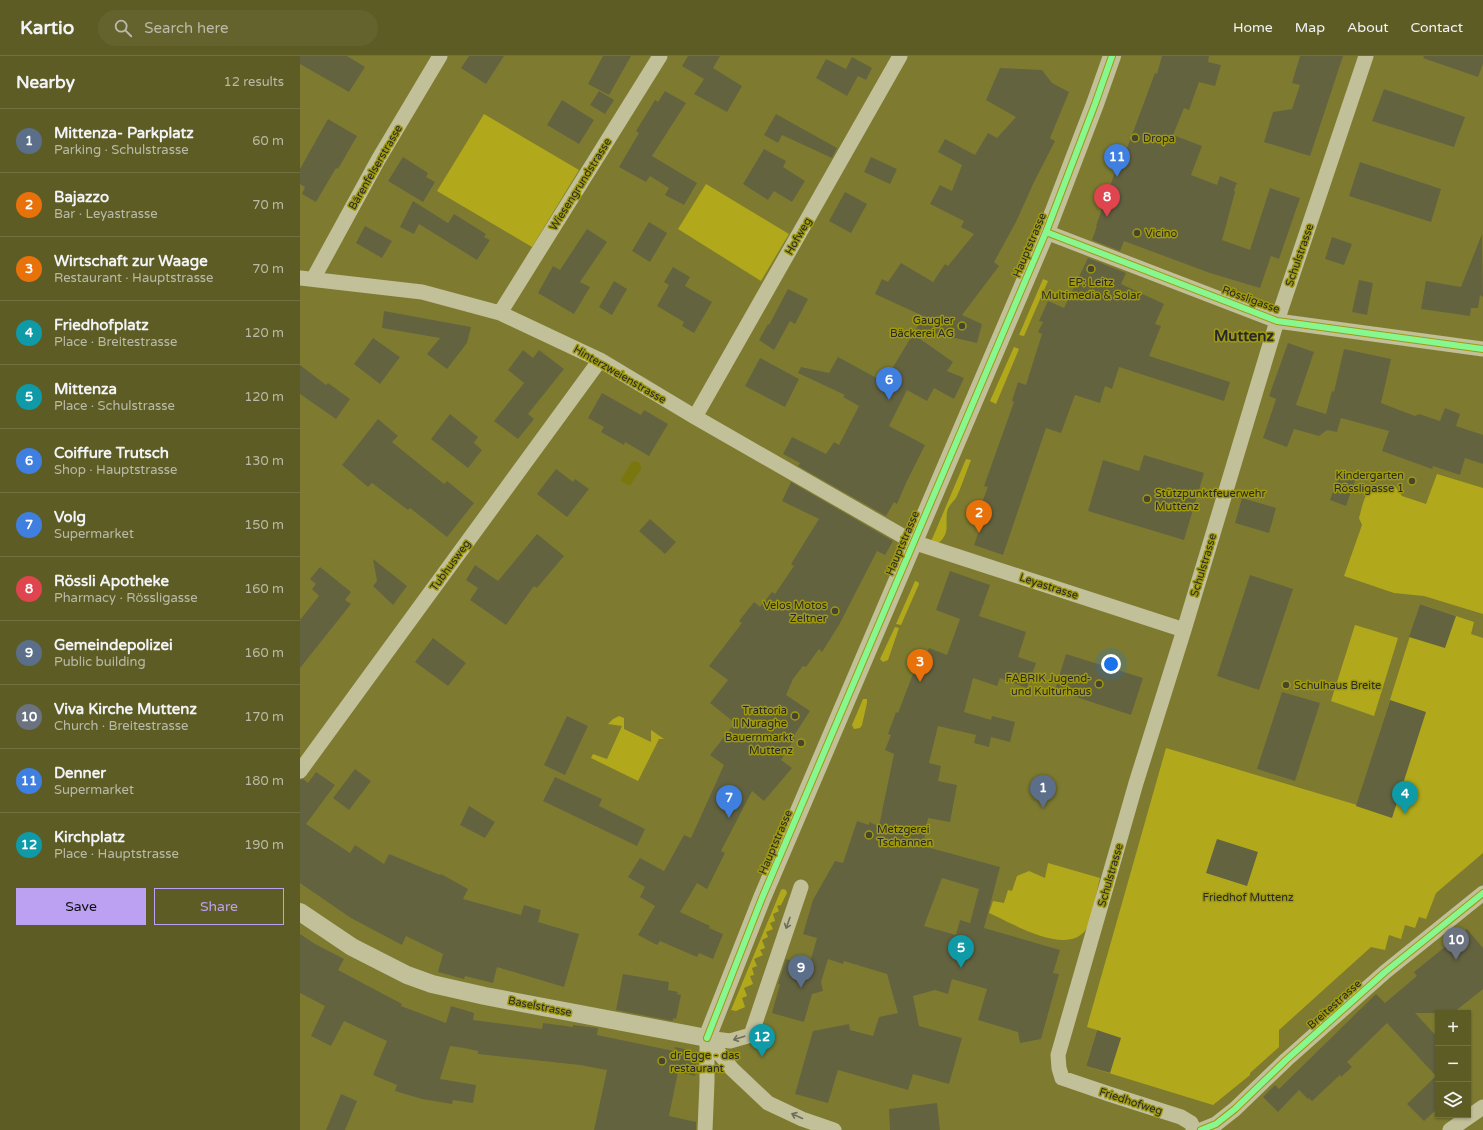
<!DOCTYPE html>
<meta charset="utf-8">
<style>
body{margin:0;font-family:"Varela Round",sans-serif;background:#64622d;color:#f1f3f6}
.controls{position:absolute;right:12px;bottom:12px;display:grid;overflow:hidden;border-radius:0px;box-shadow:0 1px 3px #0004}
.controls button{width:36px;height:36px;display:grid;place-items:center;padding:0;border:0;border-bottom:1px solid #737142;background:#5e5c25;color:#f1f3f6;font:20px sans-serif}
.you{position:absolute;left:811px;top:608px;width:14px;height:14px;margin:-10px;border:3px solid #fff;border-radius:50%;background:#1a73e8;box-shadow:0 0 0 6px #1a73e833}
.badge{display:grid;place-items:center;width:26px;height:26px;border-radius:50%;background:#bca0f2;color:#fff;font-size:13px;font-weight:700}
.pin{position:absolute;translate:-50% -33px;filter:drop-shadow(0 1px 2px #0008)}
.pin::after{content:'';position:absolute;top:21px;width:14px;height:12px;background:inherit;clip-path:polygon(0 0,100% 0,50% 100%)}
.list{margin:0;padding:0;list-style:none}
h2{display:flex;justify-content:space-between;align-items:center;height:52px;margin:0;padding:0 16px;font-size:17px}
h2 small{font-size:13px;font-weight:400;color:#b9baa7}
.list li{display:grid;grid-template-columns:26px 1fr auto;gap:12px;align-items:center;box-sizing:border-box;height:64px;padding:0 16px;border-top:1px solid #737142}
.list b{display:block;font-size:15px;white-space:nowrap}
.list p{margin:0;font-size:13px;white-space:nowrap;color:#b9baa7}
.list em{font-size:13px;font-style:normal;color:#b9baa7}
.actions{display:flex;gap:8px;padding:12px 16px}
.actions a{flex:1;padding:9px 0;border:1px solid #bca0f2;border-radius:0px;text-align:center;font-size:14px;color:#bca0f2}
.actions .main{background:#bca0f2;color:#111}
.icon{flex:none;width:22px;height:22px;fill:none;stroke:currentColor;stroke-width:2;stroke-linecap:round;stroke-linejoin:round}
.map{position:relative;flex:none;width:1183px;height:1074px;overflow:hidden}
header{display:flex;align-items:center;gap:24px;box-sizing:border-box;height:56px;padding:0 20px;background:#5e5c25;border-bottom:1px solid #737142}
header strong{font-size:19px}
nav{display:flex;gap:22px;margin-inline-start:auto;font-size:14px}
.search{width:280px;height:36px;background:#64622d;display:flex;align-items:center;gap:10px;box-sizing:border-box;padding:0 14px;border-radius:22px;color:#b9baa7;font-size:15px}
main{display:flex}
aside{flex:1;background:#5e5c25}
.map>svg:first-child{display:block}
.green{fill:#b1a91b}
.water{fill:#7a770e}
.building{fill:#646340;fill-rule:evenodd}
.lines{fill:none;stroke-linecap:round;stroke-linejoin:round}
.minor{stroke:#c2c099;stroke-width:15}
.tertiary{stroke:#c2c099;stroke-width:18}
.cycleway-casing{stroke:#9e9911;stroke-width:8}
.cycleway{stroke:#87f88f;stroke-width:6}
.oneway{stroke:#6e6d5b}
.poi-dot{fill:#47462c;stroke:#9e9911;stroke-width:1.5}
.labels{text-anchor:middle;stroke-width:3;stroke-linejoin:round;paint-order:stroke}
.poi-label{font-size:11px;fill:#292929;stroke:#9e9911;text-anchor:start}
.street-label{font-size:11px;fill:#292929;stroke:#9e9911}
.park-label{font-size:11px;fill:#292824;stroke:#9e9911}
.district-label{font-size:15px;font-weight:bold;fill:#292929;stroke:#9e9911}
</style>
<header>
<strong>Kartio</strong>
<div class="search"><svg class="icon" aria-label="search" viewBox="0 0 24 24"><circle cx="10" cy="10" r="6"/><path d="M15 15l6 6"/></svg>Search here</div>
<nav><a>Home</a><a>Map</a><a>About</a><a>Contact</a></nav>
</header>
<main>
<aside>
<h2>Nearby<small>12 results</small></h2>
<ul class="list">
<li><span class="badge" style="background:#5c6f8a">1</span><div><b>Mittenza- Parkplatz</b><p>Parking · Schulstrasse</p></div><em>60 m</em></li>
<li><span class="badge" style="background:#e8710a">2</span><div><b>Bajazzo</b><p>Bar · Leyastrasse</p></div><em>70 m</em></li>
<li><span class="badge" style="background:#e8710a">3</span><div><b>Wirtschaft zur Waage</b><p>Restaurant · Hauptstrasse</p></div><em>70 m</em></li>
<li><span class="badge" style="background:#0f9aa8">4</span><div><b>Friedhofplatz</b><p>Place · Breitestrasse</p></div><em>120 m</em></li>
<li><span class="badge" style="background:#0f9aa8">5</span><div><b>Mittenza</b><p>Place · Schulstrasse</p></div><em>120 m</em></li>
<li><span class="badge" style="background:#3f7fe0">6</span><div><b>Coiffure Trutsch</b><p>Shop · Hauptstrasse</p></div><em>130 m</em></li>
<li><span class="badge" style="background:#3f7fe0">7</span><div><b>Volg</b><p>Supermarket</p></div><em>150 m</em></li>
<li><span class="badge" style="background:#e0444e">8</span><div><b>Rössli Apotheke</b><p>Pharmacy · Rössligasse</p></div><em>160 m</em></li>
<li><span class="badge" style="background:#5c6f8a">9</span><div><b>Gemeindepolizei</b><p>Public building</p></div><em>160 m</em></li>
<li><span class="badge" style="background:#6b7280">10</span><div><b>Viva Kirche Muttenz</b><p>Church · Breitestrasse</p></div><em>170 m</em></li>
<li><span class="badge" style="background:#3f7fe0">11</span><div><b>Denner</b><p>Supermarket</p></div><em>180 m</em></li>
<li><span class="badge" style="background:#0f9aa8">12</span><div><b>Kirchplatz</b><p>Place · Hauptstrasse</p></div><em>190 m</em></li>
</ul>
<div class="actions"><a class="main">Save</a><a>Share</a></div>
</aside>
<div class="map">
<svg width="1183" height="1074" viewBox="0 0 1183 1074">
<rect width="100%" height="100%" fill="#7e7b31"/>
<path class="green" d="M184 58 279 114 232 191 137 135Z
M406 128 489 178 461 225 378 173Z
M743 223 748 225 724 280 719 279Z
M714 291 719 293 696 348 690 345Z
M666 403 671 404C666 416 662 429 657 440 654 446 648 449 647 456 645 469 651 478 637 488L631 485 633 481Z
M1137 418 1183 432V558L1124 540 1094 537 1044 520 1062 469 1059 462C1061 455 1065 435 1072 432 1075 430 1078 432 1082 432L1085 436 1090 430H1095L1102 440 1126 448Z
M615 525 618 526 619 528 601 569 596 568Z
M1120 548 1174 566 1171 578 1183 582V797L1136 837 1126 863 1119 861 1115 872 1105 869 1101 883 1089 879 1085 894 1071 891 979 974V991L950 1017V1019L913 1049 786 1010 797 974 787 971 788 967 866 692 1057 749Z
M1055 569 1098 582 1074 660 1031 645Z
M595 571 599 572 588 604 583 606 580 603Z
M563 643H567V647L562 669 560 672 554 673 552 669Z
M319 660 324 662V673L351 686V674L364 683H359L338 725 291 702 293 698 307 703 322 670 308 668 313 663Z
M748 807 800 822C797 834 792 863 787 872 769 902 712 867 689 857L693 845 704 847 708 834 712 835 717 820 729 815 745 822Z
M483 833 486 834 487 837 481 849 477 850 479 855 473 858 475 865 470 867 473 873 466 876 468 881 462 884 465 892 460 894 463 899 454 903 457 910 452 912 454 919 450 920 453 928 444 932 447 940 442 942 445 951 436 955 431 954 481 834Z"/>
<path class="water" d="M334 405 340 407 341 413 330 430 320 425 331 407Z"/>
<path class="building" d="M0 0H47L65 11 49 36 0 8Z
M169 0H204L186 28 161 12Z
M303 0H331L309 39 288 28Z
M388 0H420L413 12 442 30 427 56 394 38 404 23 382 10Z
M862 0H909L908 6 921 9 915 30 899 26 889 54 884 52 873 79 902 90 891 119 917 129 920 120 937 127 934 134 935 136 922 184 950 194 970 132 1000 142 979 203 971 200 960 232 910 217 824 185 820 195 792 184 797 170H796L820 102 823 103 855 17 857 18Z
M1000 0H1043L1010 100 964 86 973 56 992 53 1000 29 992 27Z
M1124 0H1183V8L1178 21 1123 2Z
M552 1 572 12 566 24 558 20 547 40 516 22 526 3 546 13Z
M700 12 742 14 752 27 769 36 750 82 755 85 734 126 716 166 694 206 699 210 662 259 682 268 677 287 616 273 623 260 575 238 582 223 588 226 601 207 633 226 645 208 648 210 674 178 661 171 664 165 630 148 640 129 652 135 662 109 638 96 645 83 675 99 688 77 697 82 716 61 686 44Z
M1084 33 1165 61 1154 91 1072 65Z
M299 35 314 44 305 58 290 49Z
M365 35 386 47 352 100 397 127 384 149 365 139 369 132 350 120 346 126 319 111 339 77 336 75 355 44 358 46Z
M262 44 294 64 279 88 247 69Z
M476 58 537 92 532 102 482 79 478 87 464 79Z
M28 63 57 80 38 113 36 112 16 146 2 138 5 131 0 128V113Z
M464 93 486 105 483 111 505 125 492 146 474 135 468 144 443 128Z
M103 101 128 117 126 121 135 126 123 146 88 125Z
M571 101 597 113 590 128 564 116Z
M1060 106 1141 133 1131 166 1049 140Z
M545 136 567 148 551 177 529 165Z
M113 145 148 167 154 158 186 178 184 181 190 184 177 204 119 168 114 178 100 171Z
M349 166 367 177 350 206 332 195Z
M65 170 92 185 82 202 56 187Z
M287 173 307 186 280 226 290 231 274 258 238 237 253 210 260 214Z
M1182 178 1183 241 1180 239 1178 252H1171L1170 260 1121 253 1126 225 1161 231Z
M1032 181 1052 188 1044 209 1025 203Z
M788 202 826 217 821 228 864 248 855 268 861 270 849 300 930 326 924 345 819 311 812 333 805 330 800 347 775 339 761 377 746 372 703 499 674 489 683 464 676 462 688 431 684 430 714 346 712 345 718 326 726 329 742 278 738 276 743 266 739 265 748 245 764 252Z
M373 211 390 221 385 230 412 246 394 277 382 270 384 266 357 250 369 229 364 226Z
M1059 224 1073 227 1067 259 1052 256Z
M314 225 327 233 312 259 299 251Z
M488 233 508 243 495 268 490 265 474 294 459 284 468 268 469 269Z
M84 255 171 271 167 287 147 313 127 298 140 282 82 272Z
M613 278 653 306 647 315 664 322 654 343 634 332 627 345 607 334 589 370 625 389 606 427 597 448 594 446 586 460 498 410 500 407 483 398 492 381 526 398 534 386 539 389 559 350 543 341 545 339 498 317 501 311 529 317 538 301 584 326Z
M73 282 100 301 80 328 54 308Z
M988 287 1014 296 996 349 1026 358 1032 335 1034 336 1044 293 1091 303 1081 347 1115 360 1119 358 1140 365 1145 352 1160 358 1156 370 1183 379V408L1165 402 1160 419 1133 410 1132 413 1082 395 1089 375 1041 362 1037 376 1027 374 1019 380 994 373 987 391 963 382 976 343 969 340Z
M223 294 233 302 239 294 264 313 228 358 234 363 218 383 194 365 224 327 208 314Z
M460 302 499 323 485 351 445 330Z
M0 309 26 329 28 327 50 343 36 363 0 338Z
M302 337 341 359 344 354 368 368 349 400 325 386 324 389 301 376 304 371 288 362Z
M150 358 178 381 174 387 182 394 168 412 131 383Z
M78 363 98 380 92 386 144 428 147 425 174 447 147 481 110 452 108 454 72 427 68 431 42 409Z
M844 399 904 417 884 484 788 455 803 404 839 415Z
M256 413 273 426 275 423 289 433 267 461 237 438Z
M1040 416 1056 422 1046 450 1030 444Z
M491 426 593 485 585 499 577 495 539 569 522 596 519 593 506 611 503 610 493 623 486 639 510 655 493 681 495 682 481 704 492 712 464 745 452 735 421 795 425 797 407 833 397 827 380 856 410 870 409 872 423 878 413 903 399 897 397 901 360 885 357 889 338 879 355 850 340 841 345 831 328 821 340 802 364 815 384 779 391 782 424 709 410 699 435 667 410 647 428 624 409 610 442 567 439 565 454 546 460 551 472 536 475 538 494 510 491 508 519 463 482 445Z
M942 442 976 452 969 477 935 467Z
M350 463 376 486 365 498 339 475Z
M237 478 264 500 237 532 234 530 206 569 170 544 178 532 166 524 175 509 198 525Z
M73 503 107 530 93 549 73 530 77 525Z
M20 511 51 536 45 544 51 548 0 612V564L19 540 12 533 16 528 10 523Z
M650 515 690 529 679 560 726 576 718 601 736 607 727 632 700 622 697 630 673 622 664 656 691 664 692 660 715 666 710 686 691 681 689 691 674 687 676 679 638 670 629 707 641 710 638 725 657 729 650 766 628 762 623 790 700 811 684 872 760 894 753 917 759 918 741 983 720 987 718 976 678 964 687 933 652 923 648 938 635 934 613 940 619 970 662 982 649 1028 613 1018 608 1034 538 1014 528 1047 495 1038 513 975 549 968 550 974 573 980 579 961 598 957 587 918 544 905 543 908 528 903 521 926 523 935 512 938 504 966 472 957 480 928H478L486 903 509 910 517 882 503 878 513 844 535 805 543 807 557 765 569 769V766L579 770 594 698 585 694 591 679 588 678 596 656 598 657 613 618 619 620 629 592 647 599 660 563 636 554ZM642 822 679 833 670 867 660 864 656 879 624 870Z
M950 519 993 533 959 634 917 620Z
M1120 548 1156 560 1145 592 1109 581Z
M133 582 166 607 148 630 115 606Z
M766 598 843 622 831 659 755 634Z
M982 636 1020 647 995 725 957 713Z
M1090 644 1126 656 1092 762 1056 750Z
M267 660 288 670 265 719 244 709Z
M55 713 71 725 49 754 33 742Z
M16 716 35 729 6 768 50 797 55 789 84 808 89 798 140 819 141 818 168 833 163 843 221 859 224 849 241 854 238 866 279 878 264 931 197 911 193 927 165 920 164 923 138 916 143 898 106 880 102 889 51 862 0 827V724L3 723 8 727Z
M255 721 302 743 299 750 345 773 337 790 243 745Z
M169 750 195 766 185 782 160 769Z
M917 783 958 796 947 830 906 817Z
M1167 873 1183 892V933L1153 957H1115L1138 982V1052L1124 1065 1107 1048 1136 1020 1087 967 1047 1006 1052 1011 1041 1021 1040 1019 1012 1045 1009 1042 1008 1043 999 1034 978 1056 963 1041 975 1029 979 1033 1076 938 1085 947 1117 920 1114 916Z
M0 878 15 888 44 903 38 914 102 948 101 950 146 967 151 950 174 957 173 964 242 973 243 967 273 971V969L298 972 297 979 374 995 375 991 398 996 395 1020 378 1016 369 1060 396 1066V1074H294L307 1014 280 1009 178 998V995L164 992 150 990 140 1023 176 1029 173 1047 153 1044 152 1048 122 1043 95 1035 97 1029 73 1019 87 985 44 965 31 990 11 980 25 950 0 937Z
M323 918 369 926 368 934 378 936 377 938 381 939 376 963 373 962V965L316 954Z
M797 974 821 982 810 1017 786 1010Z
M41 1038 57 1045 45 1074H26Z
M637 1047 640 1074H590L589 1053Z"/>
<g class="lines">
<path class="minor" d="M746 176 977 265 1183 293
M0 222 122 236 200 257 300 304 395 361 613 486 884 574
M13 223 78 104 140 0
M200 257 360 0
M395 361 600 0
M0 715 300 304
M407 982 430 985 451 979 501 831
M407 982 432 1013 468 1047 502 1063 534 1074
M405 1074 407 1026V982
M894 1074 891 1067 881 1061 809 1038 762 1022 759 1012 758 999 836 727 884 574 977 265 1066 0
M901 1074 916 1068 935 1053 986 1004 1085 916 1183 837
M1150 1074 1183 1051"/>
<path class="tertiary" d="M0 856 52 891 107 919 132 928 185 940 407 982 462 842 746 176 795 48 812 0"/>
<g class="cycleway-casing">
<path id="cycleway" d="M746 176 977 265 1183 293
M407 982 462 842 746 176 795 48 812 0
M901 1074 916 1068 935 1053 986 1004 1085 916 1183 837"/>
</g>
<use href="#cycleway" class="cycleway"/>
</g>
<defs><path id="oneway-shaft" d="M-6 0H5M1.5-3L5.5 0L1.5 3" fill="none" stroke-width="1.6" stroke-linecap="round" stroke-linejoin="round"/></defs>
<g class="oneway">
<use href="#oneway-shaft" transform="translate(488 867) rotate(109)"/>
<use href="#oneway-shaft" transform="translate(439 982) rotate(162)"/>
<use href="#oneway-shaft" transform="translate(497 1060) rotate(-156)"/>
</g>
<g class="poi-dot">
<circle cx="835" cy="82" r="4"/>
<circle cx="837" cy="177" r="4"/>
<circle cx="791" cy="213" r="4"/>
<circle cx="662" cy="270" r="4"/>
<circle cx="1112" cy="425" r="4"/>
<circle cx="847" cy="443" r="4"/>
<circle cx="535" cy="555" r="4"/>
<circle cx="799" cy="628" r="4"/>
<circle cx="986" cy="629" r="4"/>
<circle cx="495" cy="660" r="4"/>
<circle cx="501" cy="687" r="4"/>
<circle cx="569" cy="779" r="4"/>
<circle cx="362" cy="1005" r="4"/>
</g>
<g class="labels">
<g class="poi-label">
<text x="843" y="86">Dropa</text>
<text x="845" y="181">Vicino</text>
<text x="791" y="230" text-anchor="middle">EP: Leitz<tspan x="791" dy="13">Multimedia &amp; Solar</tspan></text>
<text x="654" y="268" text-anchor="end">Gaugler<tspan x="654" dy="13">Bäckerei AG</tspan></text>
<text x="1104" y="423" text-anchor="end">Kindergarten<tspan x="1104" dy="13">Rössligasse 1</tspan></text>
<text x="855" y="441">Stützpunktfeuerwehr<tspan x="855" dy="13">Muttenz</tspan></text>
<text x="527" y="553" text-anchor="end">Velos Motos<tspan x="527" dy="13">Zeltner</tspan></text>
<text x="791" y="626" text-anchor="end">FABRIK Jugend-<tspan x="791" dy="13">und Kulturhaus</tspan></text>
<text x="994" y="633">Schulhaus Breite</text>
<text x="487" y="658" text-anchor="end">Trattoria<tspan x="487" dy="13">Il Nuraghe</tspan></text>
<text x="493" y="685" text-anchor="end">Bauernmarkt<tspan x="493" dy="13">Muttenz</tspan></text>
<text x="577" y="777">Metzgerei<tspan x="577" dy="13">Tschannen</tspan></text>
<text x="370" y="1003">dr Egge - das<tspan x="370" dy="13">restaurant</tspan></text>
</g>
<g class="street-label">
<text transform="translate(75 111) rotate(-60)" y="4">Bärenfelserstrasse</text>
<text transform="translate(280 128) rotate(-58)" y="4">Wiesengrundstrasse</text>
<text transform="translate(498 180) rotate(-60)" y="4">Hofweg</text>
<text transform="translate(729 189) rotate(-67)" y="4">Hauptstrasse</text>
<text transform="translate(999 199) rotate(-71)" y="4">Schulstrasse</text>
<text transform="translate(951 243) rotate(20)" y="4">Rössligasse</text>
<text transform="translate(320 318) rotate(30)" y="4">Hinterzweienstrasse</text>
<text transform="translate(602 487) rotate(-67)" y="4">Hauptstrasse</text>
<text transform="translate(150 509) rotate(-54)" y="4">Tubhusweg</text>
<text transform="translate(903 509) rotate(-73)" y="4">Schulstrasse</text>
<text transform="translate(749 530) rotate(18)" y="4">Leyastrasse</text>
<text transform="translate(475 786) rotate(-67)" y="4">Hauptstrasse</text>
<text transform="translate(810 819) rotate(-74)" y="4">Schulstrasse</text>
<text transform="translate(1034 948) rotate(-42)" y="4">Breitestrasse</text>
<text transform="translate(240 950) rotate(11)" y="4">Baselstrasse</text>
<text transform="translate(831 1045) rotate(18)" y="4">Friedhofweg</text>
</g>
<g class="park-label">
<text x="948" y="845">Friedhof Muttenz</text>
</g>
<g class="district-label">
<text x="944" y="285">Muttenz</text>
</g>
</g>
</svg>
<div class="controls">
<button>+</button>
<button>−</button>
<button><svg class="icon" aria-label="layers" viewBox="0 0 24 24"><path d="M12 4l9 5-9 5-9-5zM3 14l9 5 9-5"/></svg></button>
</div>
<div class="you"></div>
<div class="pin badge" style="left:743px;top:752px;background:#5c6f8a">1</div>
<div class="pin badge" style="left:679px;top:477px;background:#e8710a">2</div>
<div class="pin badge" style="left:620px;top:626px;background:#e8710a">3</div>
<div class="pin badge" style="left:1105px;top:758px;background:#0f9aa8">4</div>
<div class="pin badge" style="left:661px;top:912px;background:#0f9aa8">5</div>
<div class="pin badge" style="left:589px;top:344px;background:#3f7fe0">6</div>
<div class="pin badge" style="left:429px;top:762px;background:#3f7fe0">7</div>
<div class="pin badge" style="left:807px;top:161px;background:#e0444e">8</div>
<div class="pin badge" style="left:501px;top:932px;background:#5c6f8a">9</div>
<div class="pin badge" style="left:1156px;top:904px;background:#6b7280">10</div>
<div class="pin badge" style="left:817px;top:121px;background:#3f7fe0">11</div>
<div class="pin badge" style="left:462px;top:1001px;background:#0f9aa8">12</div>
</div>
</main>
